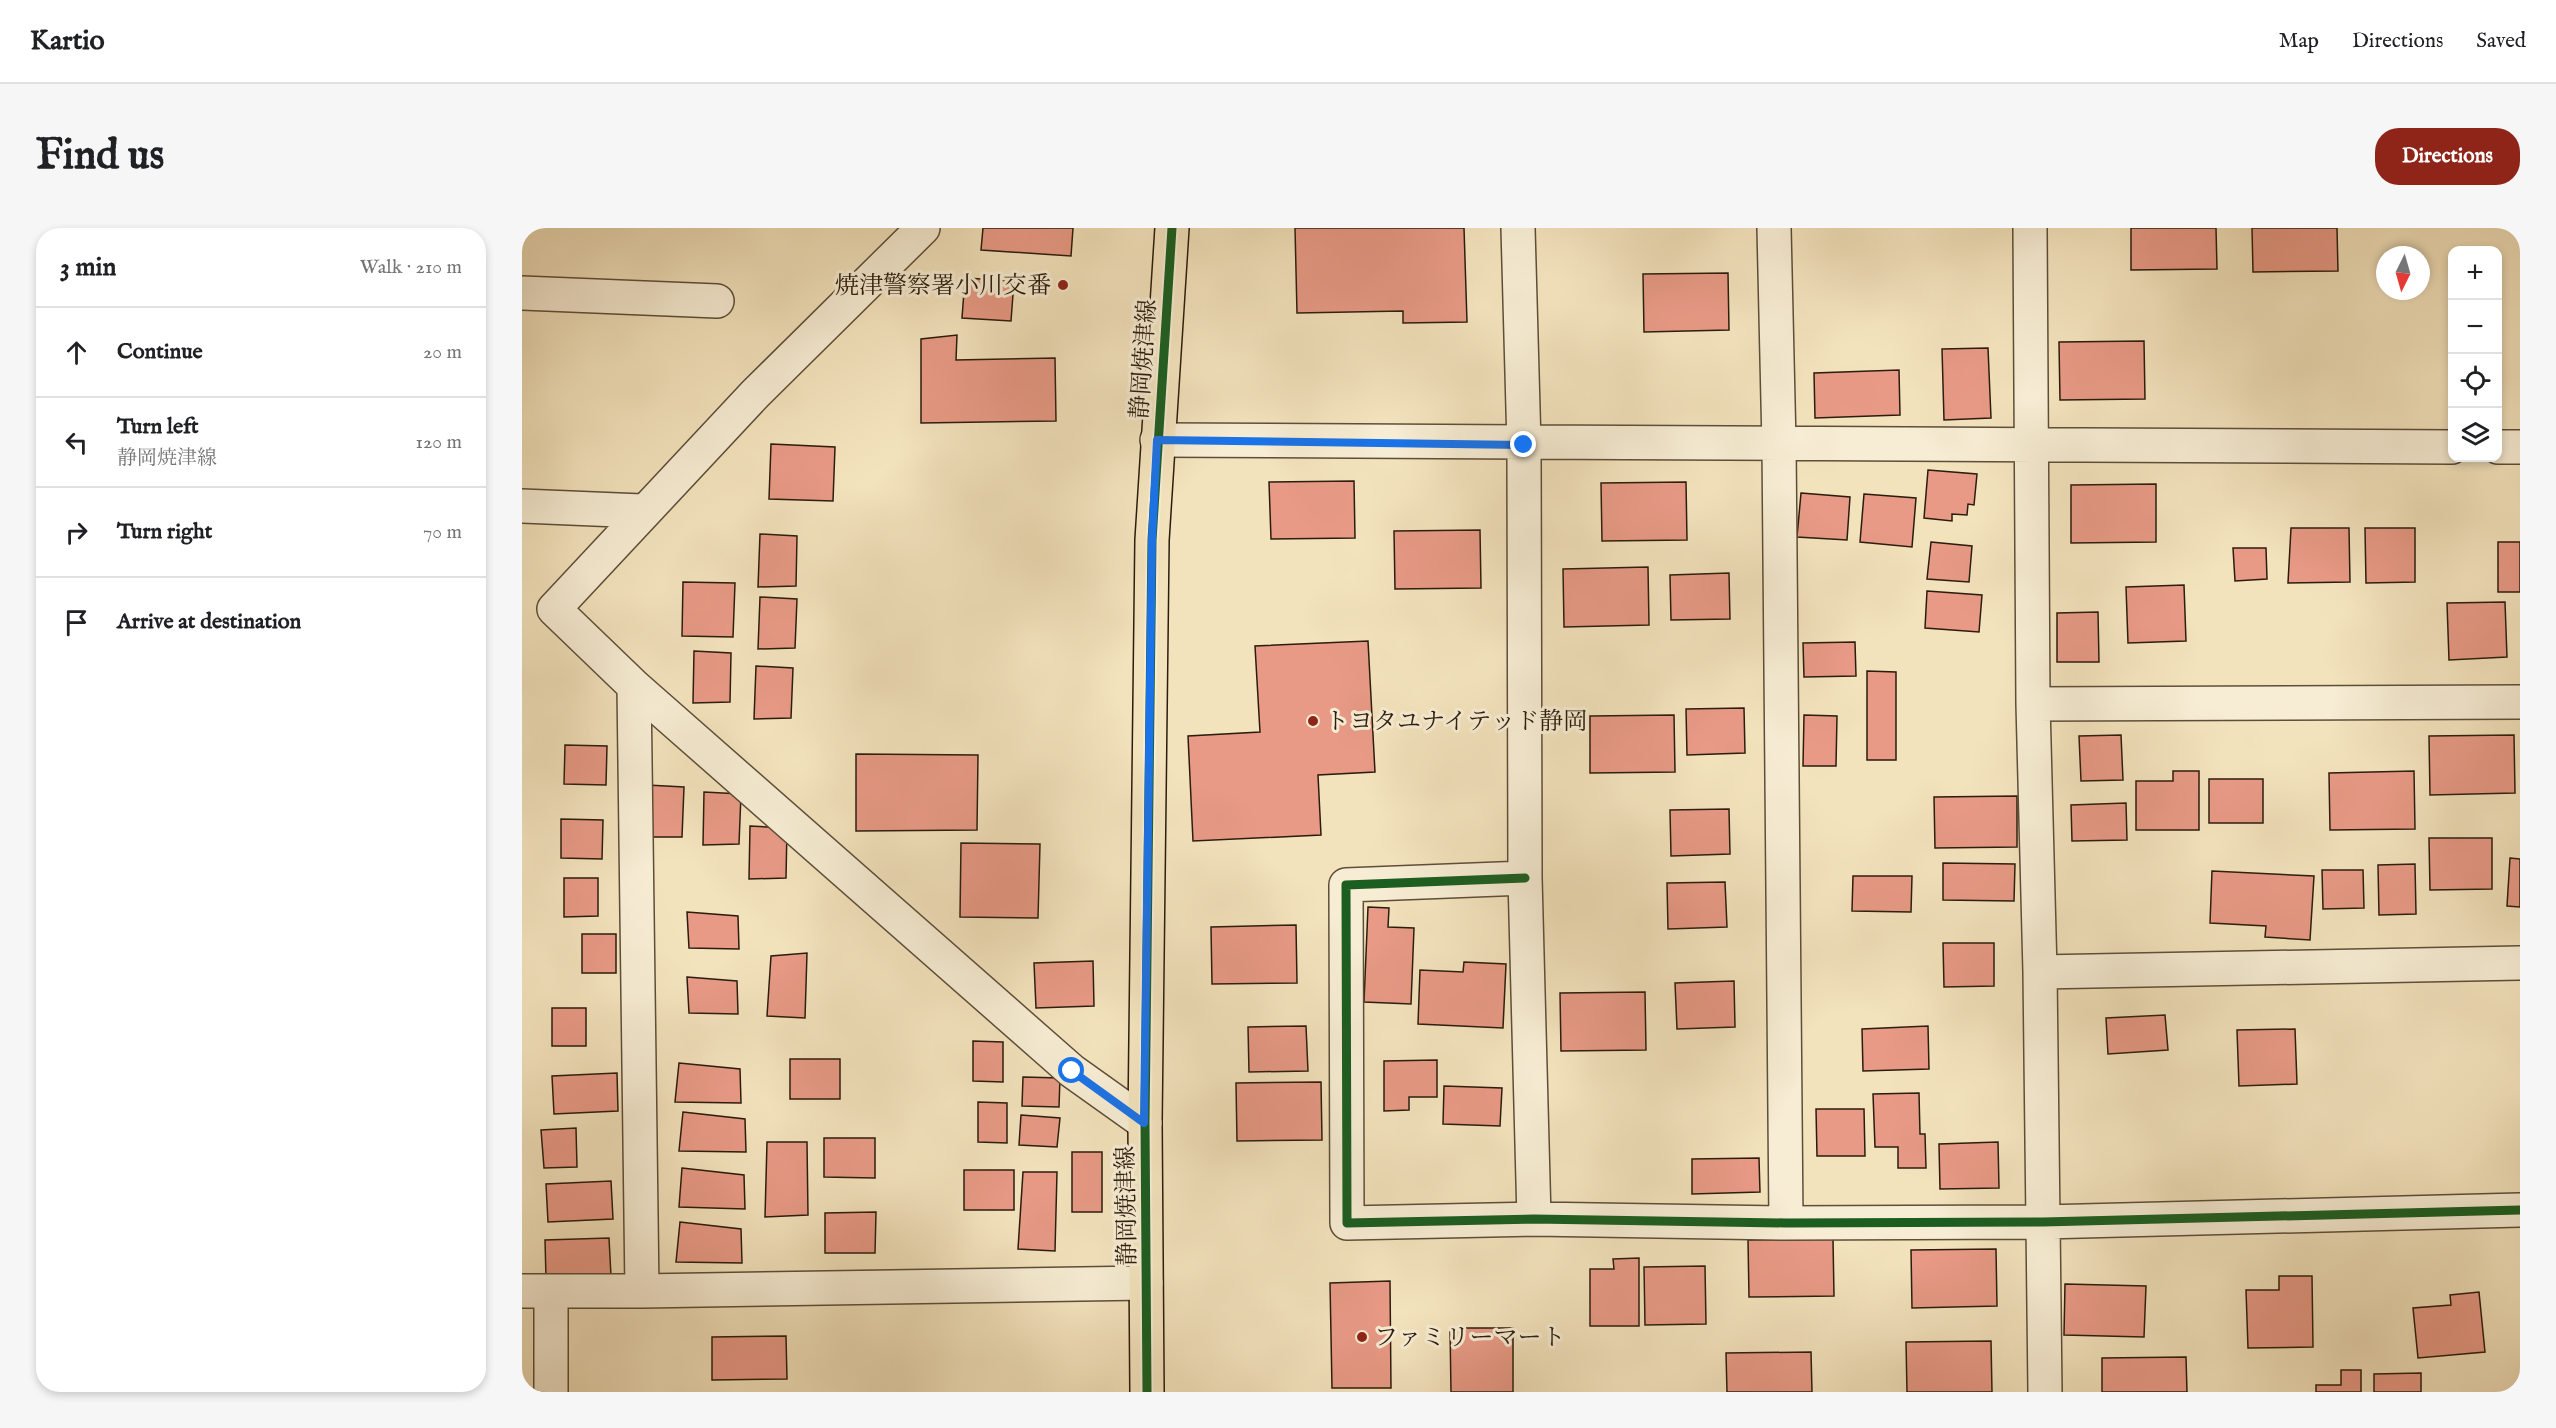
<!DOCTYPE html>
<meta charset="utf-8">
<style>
body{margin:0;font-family:"IM FELL English","Noto Serif JP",serif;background:#f6f6f6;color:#202124}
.controls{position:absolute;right:18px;top:18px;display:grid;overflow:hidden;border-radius:12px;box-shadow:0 3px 9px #0003}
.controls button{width:54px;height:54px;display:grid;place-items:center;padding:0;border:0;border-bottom:2px solid #e0e0e0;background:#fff;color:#202124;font:30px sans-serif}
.compass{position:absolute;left:1854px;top:18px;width:54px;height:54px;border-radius:50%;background:#fff;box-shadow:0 3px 9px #0003;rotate:185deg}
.stop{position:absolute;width:18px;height:18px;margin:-14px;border:4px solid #1a73e8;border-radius:50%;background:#fff}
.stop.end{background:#1a73e8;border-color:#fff;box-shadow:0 2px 6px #0008}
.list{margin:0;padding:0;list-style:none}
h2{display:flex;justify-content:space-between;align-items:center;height:78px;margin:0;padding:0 24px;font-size:26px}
h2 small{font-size:20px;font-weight:400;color:#757577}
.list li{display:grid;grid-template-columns:39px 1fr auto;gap:18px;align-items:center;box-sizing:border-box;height:90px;padding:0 24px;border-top:2px solid #e0e0e0}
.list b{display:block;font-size:22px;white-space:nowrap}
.list p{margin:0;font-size:20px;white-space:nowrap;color:#757577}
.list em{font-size:20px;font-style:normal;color:#757577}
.icon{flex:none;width:33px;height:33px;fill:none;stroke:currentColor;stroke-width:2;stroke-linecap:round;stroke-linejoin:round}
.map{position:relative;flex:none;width:1998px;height:1164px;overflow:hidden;border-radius:24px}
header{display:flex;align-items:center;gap:36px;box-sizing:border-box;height:84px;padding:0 30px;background:#fff;border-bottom:2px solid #e0e0e0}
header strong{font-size:28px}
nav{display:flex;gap:33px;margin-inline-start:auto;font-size:21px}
.intro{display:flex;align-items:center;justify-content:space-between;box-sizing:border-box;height:144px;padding:0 36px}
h1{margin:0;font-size:42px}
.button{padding:15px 27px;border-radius:24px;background:#8f2418;color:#fff;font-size:21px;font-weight:700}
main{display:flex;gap:36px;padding:0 36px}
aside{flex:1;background:#fff;border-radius:24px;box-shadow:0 3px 9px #0003}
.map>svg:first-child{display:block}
.building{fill:#e89a86;stroke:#2b1c0d;stroke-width:1.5}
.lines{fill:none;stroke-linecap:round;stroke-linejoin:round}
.minor-casing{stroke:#5d4e39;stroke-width:36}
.major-casing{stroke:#2b1c0d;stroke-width:36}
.minor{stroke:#f7edd4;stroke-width:33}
.major{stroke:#f3e3bd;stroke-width:33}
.cycleway-casing{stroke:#f7edd4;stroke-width:13}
.cycleway{stroke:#1b5e20;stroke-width:9}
.route{stroke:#1a73e8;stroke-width:8}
.poi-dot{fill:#8f2418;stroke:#f7edd4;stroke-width:2}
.labels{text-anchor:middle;stroke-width:6;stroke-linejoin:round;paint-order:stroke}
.poi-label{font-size:24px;fill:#2b1c0d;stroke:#f7edd4;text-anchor:start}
.street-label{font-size:24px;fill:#2b1c0d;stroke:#f7edd4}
</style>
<header>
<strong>Kartio</strong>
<nav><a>Map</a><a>Directions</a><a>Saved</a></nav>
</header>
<div class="intro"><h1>Find us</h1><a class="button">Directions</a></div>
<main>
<aside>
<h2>3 min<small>Walk · 210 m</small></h2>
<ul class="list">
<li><svg class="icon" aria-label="ahead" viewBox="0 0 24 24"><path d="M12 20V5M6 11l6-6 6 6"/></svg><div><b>Continue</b></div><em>20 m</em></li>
<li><svg class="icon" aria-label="left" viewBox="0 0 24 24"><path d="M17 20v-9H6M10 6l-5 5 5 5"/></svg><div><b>Turn left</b><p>静岡焼津線</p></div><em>120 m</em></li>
<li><svg class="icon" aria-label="right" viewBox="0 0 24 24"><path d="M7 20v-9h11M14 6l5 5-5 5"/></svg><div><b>Turn right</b></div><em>70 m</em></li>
<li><svg class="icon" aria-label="arrive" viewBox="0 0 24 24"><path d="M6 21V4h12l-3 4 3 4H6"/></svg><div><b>Arrive at destination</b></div></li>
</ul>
</aside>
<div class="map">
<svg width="1998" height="1164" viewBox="0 0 1998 1164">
<rect width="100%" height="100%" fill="#f3e3bd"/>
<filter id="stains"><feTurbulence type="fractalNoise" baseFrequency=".00333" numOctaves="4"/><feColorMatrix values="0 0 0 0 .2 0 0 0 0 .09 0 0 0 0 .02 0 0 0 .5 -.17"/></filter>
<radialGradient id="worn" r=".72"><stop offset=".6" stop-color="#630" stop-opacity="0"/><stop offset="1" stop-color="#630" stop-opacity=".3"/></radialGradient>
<path class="building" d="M461 0H551L549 28 459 22Z
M773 0H942L945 94 881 95V83L775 85Z
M1609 0H1694L1695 41 1609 42Z
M1730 0H1815L1816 43 1731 44Z
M1206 45 1207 102 1122 104 1121 46Z
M443 50 492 53 489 93 440 90Z
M435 107 434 132 533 130 534 193 399 195V111Z
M1622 113 1623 171 1538 172 1537 114Z
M1466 120 1469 190 1422 192 1420 121Z
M1377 142 1378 187 1293 190 1292 145Z
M249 216 313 219 311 273 247 271Z
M1406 242 1455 246 1452 277 1446 276 1445 287 1430 286V293L1402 290Z
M832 253 833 310 749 311 747 254Z
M1164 254 1165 312 1080 313 1079 255Z
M1634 256V314L1549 315V257Z
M1279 265 1328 269 1325 312 1275 309Z
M1342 266 1394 270 1390 319 1338 314Z
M1769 300H1827L1828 354 1766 355Z
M1843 300H1893V354L1844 355Z
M958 302 959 360 873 361 872 303Z
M238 306 275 308 274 358 236 359Z
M1409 314 1450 318 1447 354 1405 351Z
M1976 314H1998V364H1976Z
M1711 320H1744L1745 351 1713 353Z
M1126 339 1127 397 1042 399 1041 341Z
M1207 345 1208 391 1149 392 1148 347Z
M161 354 213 355 211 409 160 408Z
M1662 357 1664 413 1606 415 1604 359Z
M1405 363 1460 367 1457 404 1403 400Z
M238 369 275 371 273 420 236 421Z
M1983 374 1985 429 1927 432 1925 375Z
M1576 384 1577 434H1535V385Z
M846 413 853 544 796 547 799 607 671 613 666 508 738 504 733 418Z
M1333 414 1334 448 1282 449 1281 415Z
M172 423 209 425 208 474 171 475Z
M234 438 271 440 269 490 232 491Z
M1345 443 1374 444V532H1345Z
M1222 480 1223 525 1165 527 1164 481Z
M1152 487 1153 544 1068 545V488Z
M1282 487 1315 488 1314 538H1281Z
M1599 507 1601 552 1559 553 1557 508Z
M1992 507 1993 565 1908 567 1907 508Z
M43 517 85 518 84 557 42 556Z
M334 526 456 527 455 602 334 603Z
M1651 543H1677V602H1614V553H1651Z
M1892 543 1893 601 1808 602 1807 545Z
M1687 551H1741V595H1687Z
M125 557 162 559 160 609H123Z
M182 564 219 566 217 616 181 617Z
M1495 568V619L1413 620 1412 569Z
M1604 575 1605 612 1550 613 1549 577Z
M1207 581 1208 626 1149 628 1148 582Z
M39 591 81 592 80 631 39 630Z
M228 598 265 600 264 650 227 651Z
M1907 610H1970V661L1908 662Z
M439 615 518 616 516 690 438 689Z
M1988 630 1998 631V679L1985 678Z
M1421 635 1493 636 1492 673 1421 672Z
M1893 636 1894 686 1857 687 1856 637Z
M1800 642H1841L1842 680 1801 681Z
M1690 643 1792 648 1788 712 1743 709 1744 698 1688 695Z
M1331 648H1390L1389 684 1330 683Z
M42 650H76V688L42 689Z
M1203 654 1205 699 1146 701 1145 655Z
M846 679 867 680 866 699 892 700 889 776 842 774Z
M165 684 216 688 217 721 167 720Z
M774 697 775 755 690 756 689 699Z
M60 706H94V745H60Z
M1421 715H1472V758L1422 759Z
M285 725 283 790 245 788 249 728Z
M571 733 572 778 514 780 512 735Z
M942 734 984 736 981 800 896 796 898 742 941 744Z
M165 749 215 753 216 786 167 785Z
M1212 753 1213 799 1155 801 1153 755Z
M1123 764 1124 822 1039 823 1038 765Z
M30 780H64V818H30Z
M1643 787 1646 822 1586 826 1584 790Z
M784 798 786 843 727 844 726 799Z
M1406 798 1407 841 1341 843 1340 801Z
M1773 801 1775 856 1717 858 1715 802Z
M451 813 481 814V854L451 853Z
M268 831H318V871H268Z
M915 832V869H887V882L862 883V833Z
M157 835 218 841 219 875 153 874Z
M95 845 96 883 32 886 30 848Z
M501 849 538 850 537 879 500 878Z
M799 854 800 912 715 913 714 855Z
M922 858 980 860 978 898 921 896Z
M1397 865 1398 906H1403L1404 940H1376V919H1353L1351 866Z
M456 874 485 875V915L456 914Z
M1294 881H1342L1343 928H1295Z
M161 884 223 891 224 924 157 923Z
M499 887 538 890 535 919 497 917Z
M54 900 55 939 22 940 19 902Z
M302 910H353V950L302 949Z
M245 914H285L286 987 243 989Z
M1476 914 1477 960 1418 961 1417 916Z
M550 924H580V984H550Z
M1237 930 1238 964 1170 966V931Z
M160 940 222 947 223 981 157 979Z
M442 942H492V982H442Z
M501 944H535L533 1023 496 1021Z
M89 953 91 991 26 994 24 956Z
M354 984 353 1025H303V985Z
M158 994 219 1001 220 1035 154 1034Z
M87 1010 89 1048 24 1050 23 1012Z
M1311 1011 1312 1068 1227 1069 1226 1012Z
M1474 1021 1475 1078 1390 1080 1389 1022Z
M1117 1030V1098H1068V1041H1092L1091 1031Z
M1183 1038 1184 1096 1123 1097 1122 1039Z
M1757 1048H1790L1791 1119 1726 1120 1724 1062H1757Z
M868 1053 869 1160H810L808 1055Z
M1543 1056 1624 1058 1622 1109 1542 1107Z
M1957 1064 1963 1124 1896 1130 1891 1080 1929 1077 1928 1067Z
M928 1100H991V1164H929Z
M264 1108 265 1151 190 1152V1109Z
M1469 1113 1470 1164H1385L1384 1114Z
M1289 1124 1290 1164H1205L1204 1125Z
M1664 1129 1665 1164H1580V1130Z
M1819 1142H1839V1164H1794V1157H1819Z
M1899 1145V1164H1852V1146Z"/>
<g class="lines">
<g class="minor-casing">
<path id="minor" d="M401 0 233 166 32 381 112 458 550 843 623 895
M996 0 1002 217 1003 650 1012 991
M1252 0 1257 217 1264 995
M1508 0 1511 476 1518 744 1523 1164
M0 65 195 73
M635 212C1067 218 1499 214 1930 219
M1976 219H1998
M0 278 120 283
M112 458 120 1063 624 1055
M1511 476 1998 474
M1003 650 824 657 825 995 1012 991 1264 995 1521 994 1998 982
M1518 744 1998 735
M0 1063H120
M29 1164V1063"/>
</g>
<g class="major-casing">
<path id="major" d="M625 1164 623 895 630 312 650 0"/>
</g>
<use href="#minor" class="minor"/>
<use href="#major" class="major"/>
<g class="cycleway-casing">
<path id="cycleway" d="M1003 650 824 657 825 995 1012 991 1264 995 1521 994 1998 982
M625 1164 623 895 630 312 650 0"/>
</g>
<use href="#cycleway" class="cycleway"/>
</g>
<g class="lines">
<path class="route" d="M550 843 622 895 630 312 635 212 1002 217"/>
</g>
<g class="poi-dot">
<circle cx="541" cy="57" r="6"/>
<circle cx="791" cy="493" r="6"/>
<circle cx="840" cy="1109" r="6"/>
</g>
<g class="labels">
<g class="poi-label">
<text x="529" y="65" text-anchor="end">焼津警察署小川交番</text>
<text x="803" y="501">トヨタユナイテッド静岡</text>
<text x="852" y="1117">ファミリーマート</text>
</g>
<g class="street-label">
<text transform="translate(621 131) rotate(-86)" y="8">静岡焼津線</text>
<text transform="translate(604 978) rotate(-91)" y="8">静岡焼津線</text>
</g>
</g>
<rect width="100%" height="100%" filter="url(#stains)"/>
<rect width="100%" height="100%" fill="url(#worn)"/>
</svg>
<div class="controls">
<button>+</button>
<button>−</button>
<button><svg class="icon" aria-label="locate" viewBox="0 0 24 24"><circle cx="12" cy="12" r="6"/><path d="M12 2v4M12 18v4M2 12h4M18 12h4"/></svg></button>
<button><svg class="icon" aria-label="layers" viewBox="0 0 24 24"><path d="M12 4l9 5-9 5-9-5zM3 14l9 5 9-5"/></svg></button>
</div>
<svg class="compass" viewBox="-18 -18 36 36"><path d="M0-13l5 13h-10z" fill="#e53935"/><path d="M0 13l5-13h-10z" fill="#757577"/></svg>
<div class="stop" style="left:550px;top:843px"></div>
<div class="stop end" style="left:1002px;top:217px"></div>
</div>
</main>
